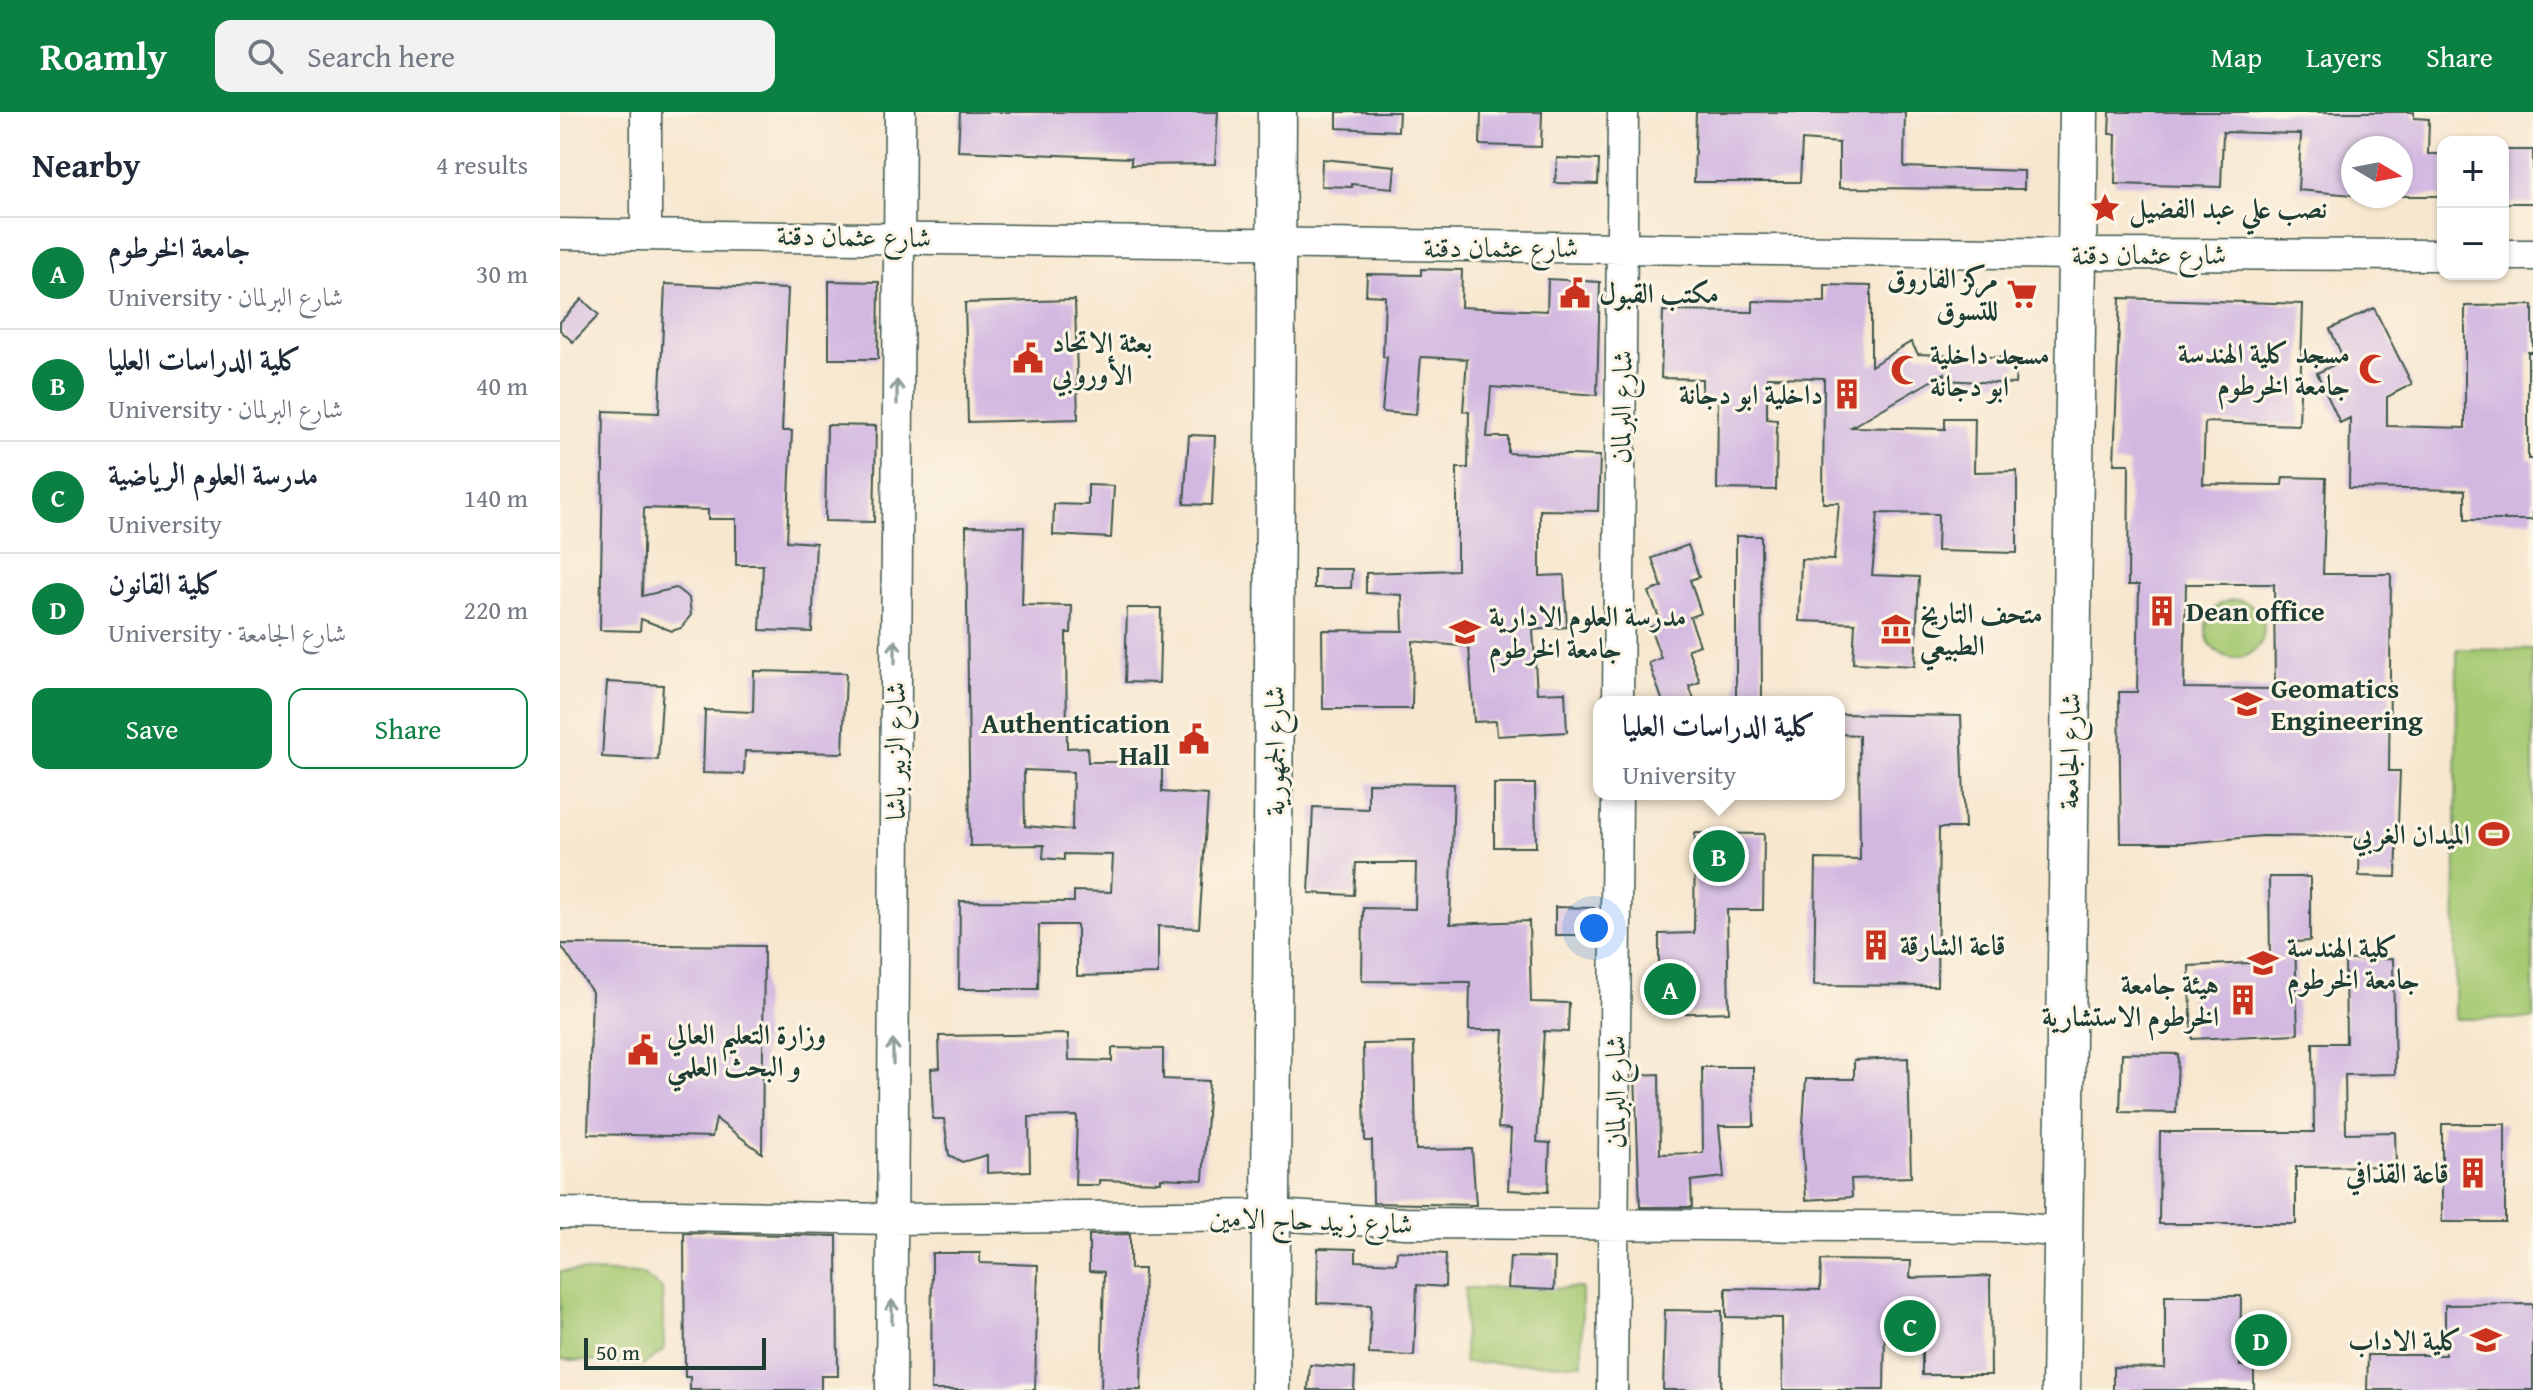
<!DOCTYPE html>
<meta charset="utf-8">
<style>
body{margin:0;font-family:"Gentium Book Plus",Amiri,serif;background:#f2f2f3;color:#1f2937}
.controls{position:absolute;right:24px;top:24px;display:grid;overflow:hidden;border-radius:16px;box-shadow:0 2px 6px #0004}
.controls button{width:72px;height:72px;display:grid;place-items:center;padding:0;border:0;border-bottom:2px solid #e0e1e3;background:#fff;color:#1f2937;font:40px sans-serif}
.compass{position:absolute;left:1781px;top:24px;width:72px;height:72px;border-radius:50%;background:#fff;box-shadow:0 2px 6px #0004;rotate:100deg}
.scale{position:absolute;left:24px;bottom:20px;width:182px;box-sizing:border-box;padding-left:8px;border:4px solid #1f3d34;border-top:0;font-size:22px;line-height:28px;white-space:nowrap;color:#1f3d34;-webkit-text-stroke:6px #fcf5e5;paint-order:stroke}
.you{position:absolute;left:1034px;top:816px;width:28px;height:28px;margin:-20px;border:6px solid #fff;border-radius:50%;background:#1a73e8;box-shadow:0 0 0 12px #1a73e833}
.badge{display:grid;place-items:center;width:52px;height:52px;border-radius:50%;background:#0b8043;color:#fff;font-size:26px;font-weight:700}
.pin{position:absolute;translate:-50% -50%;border:4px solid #fff;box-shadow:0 2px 8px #0006}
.popup{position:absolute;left:1033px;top:584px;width:252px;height:104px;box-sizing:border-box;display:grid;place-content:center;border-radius:16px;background:#fff;filter:drop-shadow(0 2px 6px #0005);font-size:26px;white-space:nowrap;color:#747a83}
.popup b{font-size:30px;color:#1f2937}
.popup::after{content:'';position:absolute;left:50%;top:100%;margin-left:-16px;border:16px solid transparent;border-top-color:#fff}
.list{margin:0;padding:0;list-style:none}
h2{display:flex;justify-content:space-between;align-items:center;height:104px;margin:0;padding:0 32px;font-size:34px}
h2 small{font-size:26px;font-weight:400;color:#747a83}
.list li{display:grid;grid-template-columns:52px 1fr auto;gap:24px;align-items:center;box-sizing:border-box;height:112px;padding:0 32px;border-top:2px solid #e0e1e3}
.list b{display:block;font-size:30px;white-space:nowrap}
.list p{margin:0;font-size:26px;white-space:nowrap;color:#747a83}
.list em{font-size:26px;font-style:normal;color:#747a83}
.actions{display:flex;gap:16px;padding:24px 32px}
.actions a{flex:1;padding:18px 0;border:2px solid #0b8043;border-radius:16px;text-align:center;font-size:28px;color:#0b8043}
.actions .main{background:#0b8043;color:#fff}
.icon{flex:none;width:44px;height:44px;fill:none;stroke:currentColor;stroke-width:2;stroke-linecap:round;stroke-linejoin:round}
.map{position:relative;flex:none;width:1973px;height:1278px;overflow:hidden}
header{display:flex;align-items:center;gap:48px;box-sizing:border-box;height:112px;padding:0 40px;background:#0b8043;color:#fff}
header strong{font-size:38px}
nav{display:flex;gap:44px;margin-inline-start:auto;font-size:28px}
.search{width:560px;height:72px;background:#f2f2f3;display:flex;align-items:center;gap:20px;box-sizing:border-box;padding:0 28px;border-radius:16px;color:#747a83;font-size:30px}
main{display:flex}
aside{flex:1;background:#fff}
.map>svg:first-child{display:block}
.green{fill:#a6c972;stroke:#628353;stroke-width:2}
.building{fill:#d2b8e1;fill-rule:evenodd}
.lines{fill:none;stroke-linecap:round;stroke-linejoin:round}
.minor-casing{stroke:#3f564b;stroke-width:33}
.major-casing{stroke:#3f564b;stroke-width:41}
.minor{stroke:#fff;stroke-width:30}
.major{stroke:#fff;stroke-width:38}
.oneway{stroke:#8f9e9a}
.labels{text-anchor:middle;stroke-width:6;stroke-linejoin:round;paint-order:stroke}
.poi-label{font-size:28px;font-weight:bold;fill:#1f3d34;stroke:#fcf5e5;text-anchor:start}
.street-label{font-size:28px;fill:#1f3d34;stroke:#fcf5e5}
</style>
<header>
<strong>Roamly</strong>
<div class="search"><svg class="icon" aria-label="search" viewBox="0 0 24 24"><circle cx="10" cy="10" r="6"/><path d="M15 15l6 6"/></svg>Search here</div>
<nav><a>Map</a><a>Layers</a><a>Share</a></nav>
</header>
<main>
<aside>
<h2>Nearby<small>4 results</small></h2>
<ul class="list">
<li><span class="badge">A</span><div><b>جامعة الخرطوم</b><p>University · شارع البرلمان</p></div><em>30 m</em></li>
<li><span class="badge">B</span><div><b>كلية الدراسات العليا</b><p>University · شارع البرلمان</p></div><em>40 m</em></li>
<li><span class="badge">C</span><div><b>مدرسة العلوم الرياضية</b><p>University</p></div><em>140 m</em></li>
<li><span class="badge">D</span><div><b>كلية القانون</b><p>University · شارع الجامعة</p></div><em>220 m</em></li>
</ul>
<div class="actions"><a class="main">Save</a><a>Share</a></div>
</aside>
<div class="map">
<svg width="1973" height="1278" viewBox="0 0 1973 1278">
<rect width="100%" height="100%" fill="#fcf5e5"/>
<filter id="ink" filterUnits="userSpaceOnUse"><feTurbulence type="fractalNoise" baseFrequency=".0125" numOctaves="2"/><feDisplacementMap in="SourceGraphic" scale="16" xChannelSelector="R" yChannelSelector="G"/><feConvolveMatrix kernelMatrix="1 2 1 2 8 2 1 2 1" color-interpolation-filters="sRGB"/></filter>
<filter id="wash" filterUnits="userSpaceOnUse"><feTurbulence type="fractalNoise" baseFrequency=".006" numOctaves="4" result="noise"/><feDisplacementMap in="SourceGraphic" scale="32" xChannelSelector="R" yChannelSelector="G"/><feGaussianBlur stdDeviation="1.8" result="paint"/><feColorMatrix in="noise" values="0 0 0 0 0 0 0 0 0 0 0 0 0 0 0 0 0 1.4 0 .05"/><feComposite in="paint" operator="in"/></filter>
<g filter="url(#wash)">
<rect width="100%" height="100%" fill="#f7e7cf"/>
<path class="green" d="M1646 517a29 29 0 1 1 58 0a29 29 0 1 1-58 0Z
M1897 537 1973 538V907H1895Z
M0 1159 81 1162 102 1177 104 1238 83 1253 0 1247Z
M905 1176H1022V1252L904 1251Z"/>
<g id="blocks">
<path class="building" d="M400 0H658L655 52 571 53V46L398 39Z
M777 0H839L838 19 777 16Z
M921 0H982L981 35 920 33Z
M1136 0H1345L1344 55 1464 59V77L1279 76V31L1242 28 1240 70H1134Z
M1550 0H1854V6L1869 7 1868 42H1883V84H1841V36L1793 34V83L1738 78 1741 22 1663 20 1661 75 1555 72 1556 22H1549Z
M1943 38H1973V91H1943Z
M997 46 1039 48 1038 72 995 71Z
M762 47 835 54 833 76 792 72V75L761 74Z
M861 157 902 158 901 195 987 199 988 167 1040 170 1037 283 931 275 927 325H948V341L1040 344 1038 399 980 398V464L1004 463 1007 515 973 518 977 581 1005 580 1007 620 937 624 936 609 914 610 909 535 853 529 852 597H763L762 518 843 519 842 483 806 481V461L897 458V356H908L909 300 903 299 907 247 861 245 856 303 822 300 827 245H823L825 184 806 183 807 162 861 163Z
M269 169 319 170 318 247H269Z
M105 172 228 177 222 319H232L227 429 256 431 252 520 200 518 203 453H176V407H148V398L84 396 82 484 116 476 129 486 131 503 121 516 112 519 81 507 80 519 40 518 44 299 99 301Z
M1265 173 1311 174V254L1351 230 1358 242 1457 246 1455 272 1385 268V261L1291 315 1385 317V306H1415L1414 360 1457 359V441L1377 439 1378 402 1318 401 1312 463 1359 465 1355 554 1293 551 1295 511 1239 509 1241 447 1274 448 1279 391H1263L1264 266 1207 265V307L1217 308 1216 378 1157 377 1158 287H1142V267L1101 266 1103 199 1193 200V189L1265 190Z
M1560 186 1743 192 1739 313 1645 310 1643 372 1722 373 1723 365 1766 366 1763 462H1831L1829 659H1840L1836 765 1799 764 1800 725 1702 724 1625 731H1561L1559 580H1577L1579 473H1568L1569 352H1554ZM1626 472H1714L1715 577 1624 576Z
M22 187 39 203 13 230 0 218V210Z
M515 188 518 307 408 310 405 191Z
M1973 193V240H1968V347H1973V408H1905V378L1789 376 1790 306 1780 311 1757 261 1784 248 1770 217 1814 196 1852 272 1827 285V314L1905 316V194Z
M267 313 316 314 314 410 265 409Z
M629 323 655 324 652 393 624 392Z
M528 373 554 374 551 426 493 423 494 392 528 393Z
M406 414 464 415 462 493 512 494 511 521H506L507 636 527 635 528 650H602V680L648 683 639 816 598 814V862L517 864V813H479L478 877H399L400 789 514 790V779L551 780 553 743 504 742V748L483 746 484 733 410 734ZM464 658 513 660 512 718 465 714Z
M1176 424H1201L1202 587H1176Z
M1128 433 1139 465 1130 468 1141 501 1130 505 1140 533 1128 537 1140 570 1129 574 1135 590H1103L1089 551 1101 546 1090 515 1101 511 1089 480 1102 475 1092 446Z
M754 457H792L791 476H754Z
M567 496H601L599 571 565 570Z
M194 559 286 561 283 641 185 639 184 662 143 661 145 598 193 600Z
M47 570 103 573 98 648 42 645Z
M1279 602 1401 604 1405 716H1379L1377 874 1254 873 1256 747 1300 748 1299 623 1279 622Z
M808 671 894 672 890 812 969 809 971 890 1009 891 1008 920 984 919 977 1030 990 1031 988 1080 948 1078 951 1017 938 1016 944 918H909L910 870 802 869 803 796 855 797 856 751H796L794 783 749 781 753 695 808 697Z
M934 672H975L976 735H934Z
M1135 721 1204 722 1203 798H1167L1169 900 1099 902V822L1134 821Z
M1709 765H1750V829L1735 830 1738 922 1632 927 1629 854 1710 850Z
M995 795 1034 796V823H995Z
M0 832 204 834 202 1041 156 1007 152 1025 28 1022 32 880Z
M1833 847 1835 962 1785 963 1786 1021 1835 1020 1836 1054 1736 1055V1112H1599L1600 1020H1754L1753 931H1786L1785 848Z
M508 922 509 948 552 949V936L603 937V967L649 969 643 1068 601 1066V1070L539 1068V1073H515L517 1004 469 1005 470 1059 427 1061V1043L402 1050 389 1043 384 1007H373L371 957 380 956 379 924Z
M854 931 856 1038 912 1037 916 1093 813 1091 812 1029H805L803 932Z
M1562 941 1618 942 1616 1001 1560 1000Z
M1348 946 1351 1065 1291 1067 1292 1085 1246 1088 1242 1027 1246 967H1294V948Z
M1142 955H1193L1194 1014H1159L1164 1065 1131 1069 1132 1095H1080L1075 963 1099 962 1100 1042 1143 1041Z
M1882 1012H1945V1110H1882Z
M124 1121 277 1124 278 1264H261V1278H130V1265H125Z
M570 1122V1157H584L581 1278H541L544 1160 529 1159V1123Z
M758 1136 796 1137V1149L836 1151 837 1139 886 1142 885 1175 857 1173 854 1244 809 1242 811 1193 757 1191Z
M372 1141H420V1151L478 1153 475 1278H371Z
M950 1145 995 1146 994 1178 948 1176Z
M1261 1148 1351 1149 1350 1166 1430 1164 1431 1263H1362V1219L1325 1218 1324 1278H1223L1222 1206 1166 1205V1176L1260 1178Z
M1605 1184H1681L1680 1254H1694V1278H1553V1255L1605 1256Z
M1973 1192V1278H1807L1808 1243H1885V1193Z
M1105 1198 1162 1199 1161 1278H1103Z
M750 1253 795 1256 794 1278H748Z"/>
</g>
</g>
<g filter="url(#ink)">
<use href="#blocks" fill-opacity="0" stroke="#3f564b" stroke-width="2"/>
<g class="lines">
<g class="minor-casing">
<path id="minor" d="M0 122 1518 142 1883 143
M86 122V0
M1943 143H1973
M1058 590 1063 0
M0 1101 332 1107 713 1103 845 1111 1450 1115 1501 1120
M331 1278 340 0
M1052 1278 1057 682"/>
</g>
<g class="major-casing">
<path id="major" d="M710 1278 717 0
M1501 1278 1519 0"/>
</g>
<use href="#minor" class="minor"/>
<use href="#major" class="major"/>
</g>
<defs><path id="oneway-shaft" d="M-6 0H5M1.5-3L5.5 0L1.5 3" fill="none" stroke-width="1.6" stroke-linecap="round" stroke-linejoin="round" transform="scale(2)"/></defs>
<g class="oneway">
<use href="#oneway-shaft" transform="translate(337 280) rotate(-90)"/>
<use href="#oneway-shaft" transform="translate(335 540) rotate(-90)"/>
<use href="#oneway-shaft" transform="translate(333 940) rotate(-90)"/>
<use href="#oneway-shaft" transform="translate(332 1200) rotate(-90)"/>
</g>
</g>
<defs>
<g id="sight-bare" transform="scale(2.4)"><path d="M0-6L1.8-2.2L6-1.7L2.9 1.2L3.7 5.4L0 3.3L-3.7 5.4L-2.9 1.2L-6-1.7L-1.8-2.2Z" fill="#c8321e" stroke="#fcf5e5" stroke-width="2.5" paint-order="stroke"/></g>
<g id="civic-bare" transform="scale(2.4)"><path d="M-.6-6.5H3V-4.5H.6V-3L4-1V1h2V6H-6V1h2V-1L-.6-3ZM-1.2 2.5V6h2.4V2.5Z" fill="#c8321e" stroke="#fcf5e5" stroke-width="2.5" paint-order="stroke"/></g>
<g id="supermarket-bare" transform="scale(2.4)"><path d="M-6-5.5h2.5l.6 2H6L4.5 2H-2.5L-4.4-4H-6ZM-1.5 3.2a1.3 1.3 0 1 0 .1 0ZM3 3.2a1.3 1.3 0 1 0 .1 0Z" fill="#c8321e" stroke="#fcf5e5" stroke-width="2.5" paint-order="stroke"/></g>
<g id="mosque-bare" transform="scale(2.4)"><path d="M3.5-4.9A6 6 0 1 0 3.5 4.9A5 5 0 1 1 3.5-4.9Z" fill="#c8321e" stroke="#fcf5e5" stroke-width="2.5" paint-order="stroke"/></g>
<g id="building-bare" transform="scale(2.4)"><path d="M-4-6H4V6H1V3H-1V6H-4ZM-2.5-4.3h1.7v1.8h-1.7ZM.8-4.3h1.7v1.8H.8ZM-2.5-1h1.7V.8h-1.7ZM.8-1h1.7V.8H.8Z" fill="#c8321e" stroke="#fcf5e5" stroke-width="2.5" paint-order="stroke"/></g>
<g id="museum-bare" transform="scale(2.4)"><path d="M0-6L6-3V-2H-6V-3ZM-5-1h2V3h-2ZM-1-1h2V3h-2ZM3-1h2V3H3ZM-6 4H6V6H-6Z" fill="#c8321e" stroke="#fcf5e5" stroke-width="2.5" paint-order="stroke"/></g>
<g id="university-bare" transform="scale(2.4)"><path d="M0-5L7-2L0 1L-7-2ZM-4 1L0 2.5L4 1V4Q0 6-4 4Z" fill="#c8321e" stroke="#fcf5e5" stroke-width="2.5" paint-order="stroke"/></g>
<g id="stadium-bare" transform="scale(2.4)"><path d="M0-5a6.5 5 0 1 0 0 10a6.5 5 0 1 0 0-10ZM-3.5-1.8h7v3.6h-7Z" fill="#c8321e" stroke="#fcf5e5" stroke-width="2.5" paint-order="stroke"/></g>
</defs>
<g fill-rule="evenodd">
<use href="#sight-bare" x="1545" y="96"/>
<use href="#civic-bare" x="1015" y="181"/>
<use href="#supermarket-bare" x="1462" y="182"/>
<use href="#civic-bare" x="468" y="246"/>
<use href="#mosque-bare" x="1814" y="257"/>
<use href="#mosque-bare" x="1346" y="258"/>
<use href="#building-bare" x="1287" y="282"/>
<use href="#building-bare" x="1602" y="499"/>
<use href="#museum-bare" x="1336" y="517"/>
<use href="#university-bare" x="905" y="520"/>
<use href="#university-bare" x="1687" y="592"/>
<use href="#civic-bare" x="634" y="627"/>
<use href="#stadium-bare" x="1934" y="722"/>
<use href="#building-bare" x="1316" y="833"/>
<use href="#university-bare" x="1703" y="851"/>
<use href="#building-bare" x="1683" y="888"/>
<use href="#civic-bare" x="83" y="938"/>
<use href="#building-bare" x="1913" y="1061"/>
<use href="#university-bare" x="1926" y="1228"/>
</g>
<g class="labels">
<g class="poi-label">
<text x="1569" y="106">نصب علي عبد الفضيل</text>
<text x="1438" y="176" text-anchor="end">مركز الفاروق<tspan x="1438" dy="32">للتسوق</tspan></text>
<text x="1039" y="191">مكتب القبول</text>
<text x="492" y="240">بعثة الاتحاد<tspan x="492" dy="32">الأوروبي</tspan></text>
<text x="1790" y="251" text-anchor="end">مسجد كلية الهندسة<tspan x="1790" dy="32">جامعة الخرطوم</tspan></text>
<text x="1370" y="252">مسجد داخلية<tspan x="1370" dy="32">ابو دجانة</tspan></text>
<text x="1263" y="292" text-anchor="end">داخلية ابو دجانة</text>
<text x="1626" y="509">Dean office</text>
<text x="1360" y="511">متحف التاريخ<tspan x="1360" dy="32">الطبيعي</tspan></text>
<text x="929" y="514">مدرسة العلوم الادارية<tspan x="929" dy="32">جامعة الخرطوم</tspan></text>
<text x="1711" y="586">Geomatics<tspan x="1711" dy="32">Engineering</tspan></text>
<text x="610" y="621" text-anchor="end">Authentication<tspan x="610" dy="32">Hall</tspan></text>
<text x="1910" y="732" text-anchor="end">الميدان الغربي</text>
<text x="1340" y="843">قاعة الشارقة</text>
<text x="1727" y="845">كلية الهندسة<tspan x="1727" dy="32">جامعة الخرطوم</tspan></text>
<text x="1659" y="882" text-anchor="end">هيئة جامعة<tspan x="1659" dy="32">الخرطوم الاستشارية</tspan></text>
<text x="107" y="932">وزارة التعليم العالي<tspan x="107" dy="32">و البحث العلمي</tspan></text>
<text x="1889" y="1071" text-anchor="end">قاعة القذافي</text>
<text x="1902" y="1238" text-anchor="end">كلية الاداب</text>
</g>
<g class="street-label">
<text transform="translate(294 124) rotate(1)" y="10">شارع عثمان دقنة</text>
<text x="941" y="145">شارع عثمان دقنة</text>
<text x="1589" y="152">شارع عثمان دقنة</text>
<text transform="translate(1061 295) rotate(-89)" y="10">شارع البرلمان</text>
<text transform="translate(335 639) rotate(-90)" y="10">شارع الزبير باشا</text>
<text transform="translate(714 639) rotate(-90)" y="10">شارع الجمهورية</text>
<text transform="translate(1509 639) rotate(-89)" y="10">شارع الجامعة</text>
<text transform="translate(1055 980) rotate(-90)" y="10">شارع البرلمان</text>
<text transform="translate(751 1108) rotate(2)" y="10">شارع زبيد حاج الامين</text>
</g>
</g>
</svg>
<div class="controls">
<button>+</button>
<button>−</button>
</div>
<svg class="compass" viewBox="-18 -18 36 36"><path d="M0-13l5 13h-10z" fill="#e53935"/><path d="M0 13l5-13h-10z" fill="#747a83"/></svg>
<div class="scale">50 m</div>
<div class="you"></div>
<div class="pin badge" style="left:1110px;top:877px">A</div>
<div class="pin badge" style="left:1159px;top:744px">B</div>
<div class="popup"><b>كلية الدراسات العليا</b>University</div>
<div class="pin badge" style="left:1350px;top:1214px">C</div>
<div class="pin badge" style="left:1701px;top:1228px">D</div>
</div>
</main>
